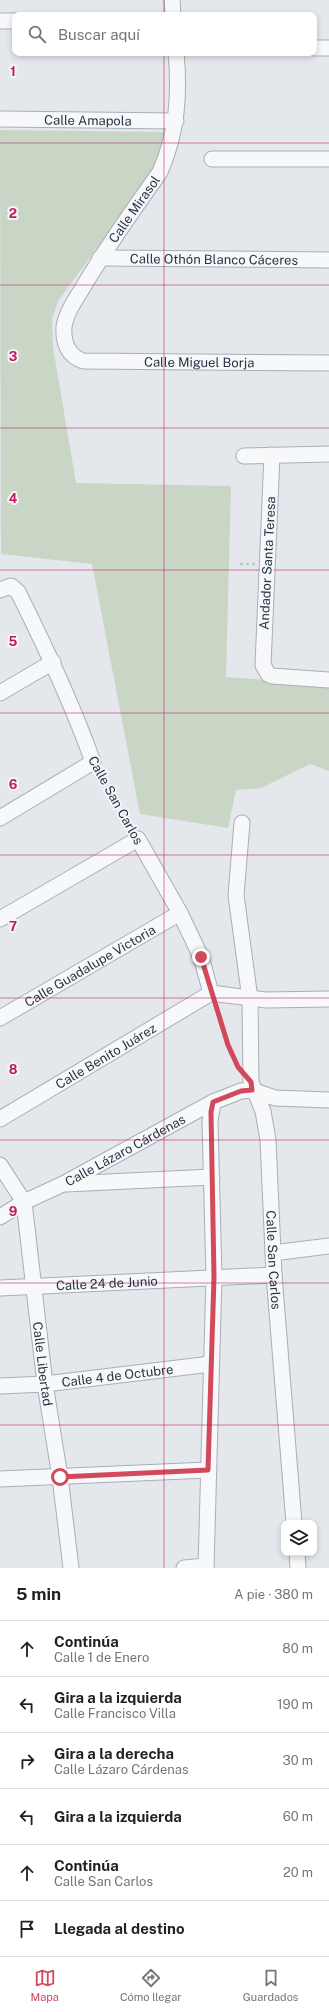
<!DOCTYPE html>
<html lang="es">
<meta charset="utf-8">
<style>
body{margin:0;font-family:"Public Sans",sans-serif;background:#f6f6f6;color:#222}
.controls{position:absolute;right:12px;bottom:12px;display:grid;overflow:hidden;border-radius:8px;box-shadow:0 2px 6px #0003}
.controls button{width:36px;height:36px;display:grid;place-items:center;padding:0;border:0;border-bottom:1px solid #e0e0e0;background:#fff;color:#222;font:20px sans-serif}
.stop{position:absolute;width:12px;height:12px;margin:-9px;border:3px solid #d1495b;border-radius:50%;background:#fff}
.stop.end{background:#d1495b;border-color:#fff;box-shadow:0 1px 4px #0008}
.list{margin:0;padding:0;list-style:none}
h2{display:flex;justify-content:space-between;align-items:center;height:52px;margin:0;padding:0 16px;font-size:17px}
h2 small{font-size:13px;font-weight:400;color:#767676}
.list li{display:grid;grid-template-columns:26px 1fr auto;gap:12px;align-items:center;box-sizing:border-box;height:56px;padding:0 16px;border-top:1px solid #e0e0e0}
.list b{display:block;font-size:15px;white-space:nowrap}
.list p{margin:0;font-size:13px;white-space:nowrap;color:#767676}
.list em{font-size:13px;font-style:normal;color:#767676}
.icon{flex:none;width:22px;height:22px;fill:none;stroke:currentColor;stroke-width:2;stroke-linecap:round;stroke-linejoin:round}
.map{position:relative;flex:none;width:329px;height:1568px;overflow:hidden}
.search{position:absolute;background:#fff;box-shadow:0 2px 6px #0003;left:12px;right:12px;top:12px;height:44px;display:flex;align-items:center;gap:10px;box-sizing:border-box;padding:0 14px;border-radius:8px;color:#767676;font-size:15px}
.sheet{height:388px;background:#fff}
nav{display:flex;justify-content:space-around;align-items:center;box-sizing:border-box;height:56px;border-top:1px solid #e0e0e0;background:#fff;font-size:11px;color:#767676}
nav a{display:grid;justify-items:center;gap:2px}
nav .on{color:#d1495b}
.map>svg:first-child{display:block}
.green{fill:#c9d6c5}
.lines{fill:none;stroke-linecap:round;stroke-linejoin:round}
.minor-casing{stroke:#a9aeb7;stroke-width:17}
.path{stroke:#c2c5cb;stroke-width:2.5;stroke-dasharray:3 3;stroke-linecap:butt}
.minor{stroke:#f7f8fa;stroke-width:15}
.route{stroke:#d1495b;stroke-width:5}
.grid{fill:none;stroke:#c2185b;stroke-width:1;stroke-opacity:0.55}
.labels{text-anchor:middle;stroke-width:4;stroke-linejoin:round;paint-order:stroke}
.street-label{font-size:13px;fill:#2b3445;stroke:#f4f6f9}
.grid-label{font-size:13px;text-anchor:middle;font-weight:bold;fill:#c2185b;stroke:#f4f6f9;stroke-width:4;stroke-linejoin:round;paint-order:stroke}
</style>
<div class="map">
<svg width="329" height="1568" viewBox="0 0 329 1568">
<rect width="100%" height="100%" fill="#e4e7ec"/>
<path class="green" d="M0 130 168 132 149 177 58 301 52 319 53 347 76 483 231 486 226 677 329 685V771L310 764 261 788 236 790 228 828 140 814 92 564 1 554Z"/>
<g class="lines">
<g class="minor-casing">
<g id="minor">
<path d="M172 0 173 15"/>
<path d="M0 21H15"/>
<path d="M314 48H329"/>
<path id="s1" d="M176 53C180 95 177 133 160 172 133 210 106 248 82 289 75 300 66 313 64 327 63 343 68 356 83 361L329 363"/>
<path id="s2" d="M0 119 176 121"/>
<path d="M212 159H329"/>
<path id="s3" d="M100 258 329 260"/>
<path d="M272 455 263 665 268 674 272 676 329 680"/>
<path d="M244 456 329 454"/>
<path d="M0 590 11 586 18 592C46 648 72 703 93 762L0 818"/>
<path d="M0 693 53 662"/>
<path id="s4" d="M242 823 236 895 250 999 251 1082 263 1111 268 1140 274 1275 294 1523"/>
<path d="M0 919 138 839 180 913 201 957 211 993"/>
<path d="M211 993 266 1000 329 999"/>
<path id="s5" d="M0 1018 180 913"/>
<path d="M252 1090 275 1098 329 1100"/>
<path id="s6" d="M0 1119 211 993"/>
<path id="s7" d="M0 1165 24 1202 45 1384 60 1477 71 1568"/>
<path d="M66 1184 212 1177"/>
<path id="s8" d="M0 1217 24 1202 63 1184 213 1102 241 1091 252 1090"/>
<path d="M273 1253 329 1246"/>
<path id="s9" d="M0 1288 274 1275"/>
<path id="s10" d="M0 1386 45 1384 211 1364"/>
<path d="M0 1479 208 1470"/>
<path d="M297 1553 298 1568"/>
<path d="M184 1568 206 1566"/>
<path d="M206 1568 214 1277 210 1121 213 1102"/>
</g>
</g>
<path class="path" d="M240 564H255
M99 773 131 827
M215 1007 228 1045 237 1064"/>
<use href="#minor" class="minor"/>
</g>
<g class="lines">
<path class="route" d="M60 1477 208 1470 214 1277 211 1112 213 1102 241 1091 252 1090 251 1082 238 1067 228 1045 201 957"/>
</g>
<path class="grid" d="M164 0V15M164 53V1568M0 143H329M0 285H329M0 428H329M0 570H329M0 713H329M0 855H329M0 998H329M0 1140H329M0 1283H329M0 1425H329"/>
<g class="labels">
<g class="street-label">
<text dy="5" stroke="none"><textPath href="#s2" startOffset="88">Calle Amapola</textPath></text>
<text transform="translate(134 209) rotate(-55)" y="5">Calle Mirasol</text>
<text dy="5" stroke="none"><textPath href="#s3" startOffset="114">Calle Othón Blanco Cáceres</textPath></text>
<text dy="5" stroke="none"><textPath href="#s1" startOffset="463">Calle Miguel Borja</textPath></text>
<text transform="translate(267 563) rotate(-87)" y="5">Andador Santa Teresa</text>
<text transform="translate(116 800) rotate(61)" y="5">Calle San Carlos</text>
<text dy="5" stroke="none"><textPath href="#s5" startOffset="104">Calle Guadalupe Victoria</textPath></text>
<text dy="5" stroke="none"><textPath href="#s6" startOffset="123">Calle Benito Juárez</textPath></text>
<text dy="5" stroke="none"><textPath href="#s8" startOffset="142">Calle Lázaro Cárdenas</textPath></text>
<text dy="5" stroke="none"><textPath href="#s4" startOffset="441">Calle San Carlos</textPath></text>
<text dy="5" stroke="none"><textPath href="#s9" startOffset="107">Calle 24 de Junio</textPath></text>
<text dy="5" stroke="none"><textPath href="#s7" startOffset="207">Calle Libertad</textPath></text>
<text dy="5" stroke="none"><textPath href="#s10" startOffset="118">Calle 4 de Octubre</textPath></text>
</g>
</g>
<g class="grid-label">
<text x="13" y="76">1</text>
<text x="13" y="218">2</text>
<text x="13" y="361">3</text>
<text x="13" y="503">4</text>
<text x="13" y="646">5</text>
<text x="13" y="789">6</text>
<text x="13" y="931">7</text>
<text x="13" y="1074">8</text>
<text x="13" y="1216">9</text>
</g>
</svg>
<div class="controls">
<button><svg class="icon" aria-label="layers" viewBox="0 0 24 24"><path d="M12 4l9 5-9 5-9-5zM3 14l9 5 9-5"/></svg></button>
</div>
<div class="stop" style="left:60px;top:1477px"></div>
<div class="stop end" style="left:201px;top:957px"></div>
<div class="search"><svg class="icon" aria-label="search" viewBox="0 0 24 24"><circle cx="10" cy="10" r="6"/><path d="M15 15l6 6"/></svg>Buscar aquí</div>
</div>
<section class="sheet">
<h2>5 min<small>A pie · 380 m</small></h2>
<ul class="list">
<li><svg class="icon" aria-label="ahead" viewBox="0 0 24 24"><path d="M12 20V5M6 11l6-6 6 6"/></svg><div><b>Continúa</b><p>Calle 1 de Enero</p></div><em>80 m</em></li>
<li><svg class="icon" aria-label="left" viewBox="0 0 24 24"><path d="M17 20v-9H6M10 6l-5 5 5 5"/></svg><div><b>Gira a la izquierda</b><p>Calle Francisco Villa</p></div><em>190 m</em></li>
<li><svg class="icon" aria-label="right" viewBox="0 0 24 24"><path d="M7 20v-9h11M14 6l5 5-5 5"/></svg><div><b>Gira a la derecha</b><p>Calle Lázaro Cárdenas</p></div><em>30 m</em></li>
<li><svg class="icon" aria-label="left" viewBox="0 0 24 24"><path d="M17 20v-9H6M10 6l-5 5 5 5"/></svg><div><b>Gira a la izquierda</b></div><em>60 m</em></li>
<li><svg class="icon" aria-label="ahead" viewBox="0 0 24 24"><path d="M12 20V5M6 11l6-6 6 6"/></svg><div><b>Continúa</b><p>Calle San Carlos</p></div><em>20 m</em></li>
<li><svg class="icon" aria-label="arrive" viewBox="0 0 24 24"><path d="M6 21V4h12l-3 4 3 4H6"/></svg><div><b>Llegada al destino</b></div></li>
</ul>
</section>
<nav>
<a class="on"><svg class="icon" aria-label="map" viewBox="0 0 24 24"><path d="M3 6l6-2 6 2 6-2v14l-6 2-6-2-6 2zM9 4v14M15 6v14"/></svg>Mapa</a>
<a><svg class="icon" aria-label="directions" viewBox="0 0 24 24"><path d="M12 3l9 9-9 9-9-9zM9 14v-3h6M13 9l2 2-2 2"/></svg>Cómo llegar</a>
<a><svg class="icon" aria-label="saved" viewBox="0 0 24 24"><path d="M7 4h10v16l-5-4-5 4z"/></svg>Guardados</a>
</nav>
